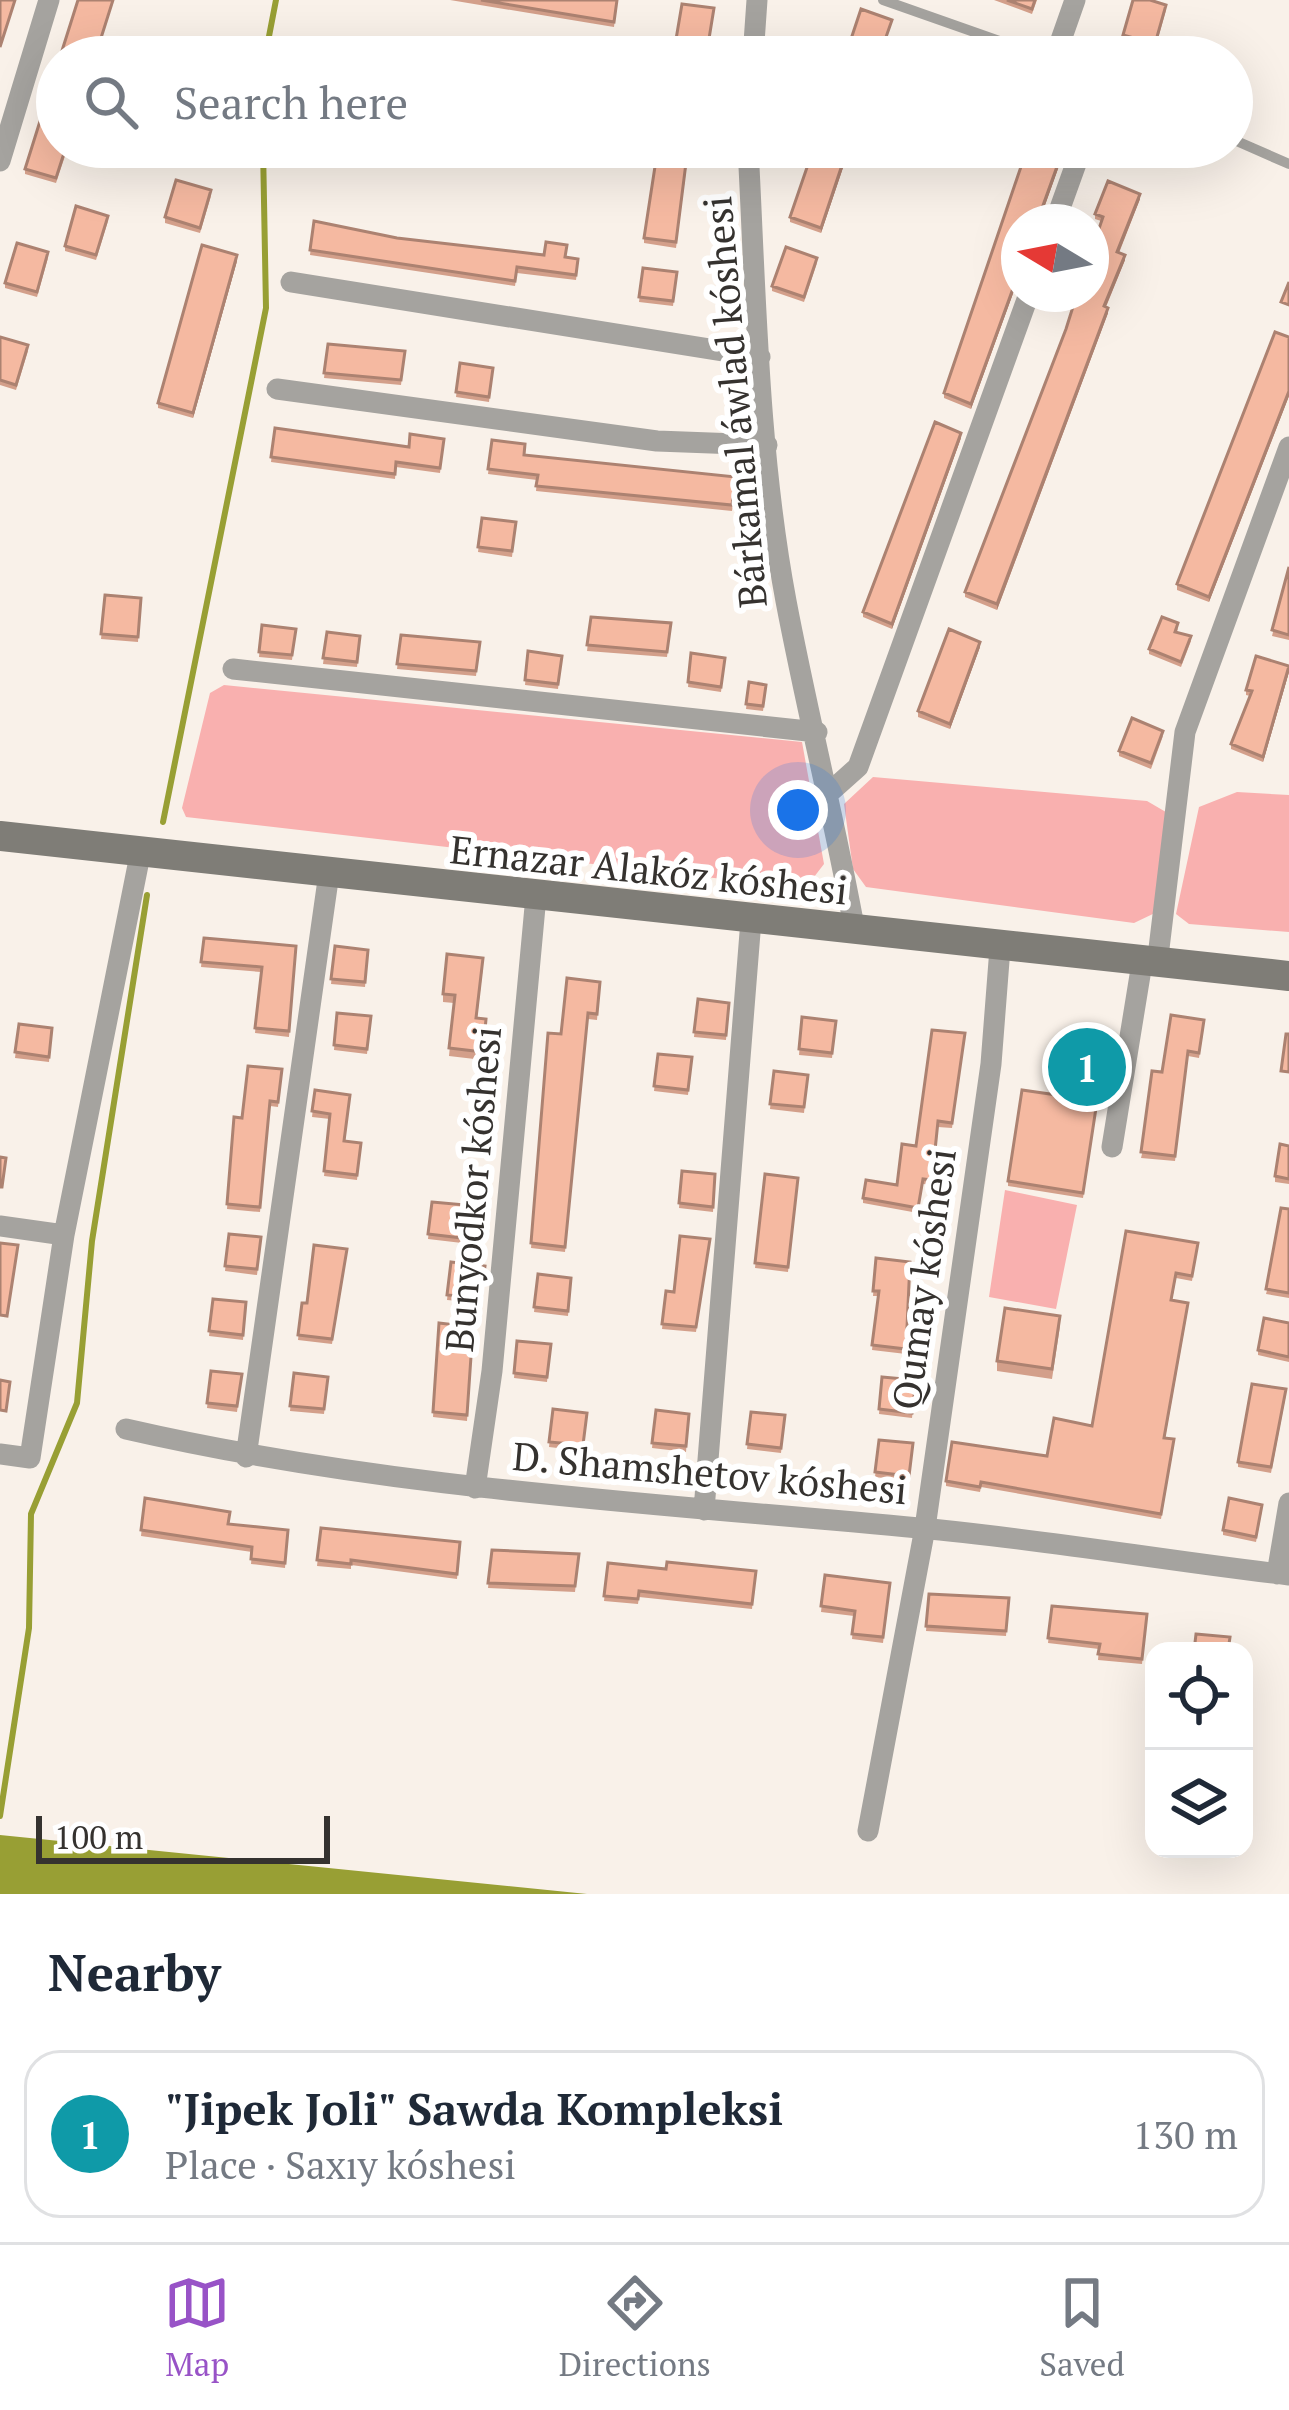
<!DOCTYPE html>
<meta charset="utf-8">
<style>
body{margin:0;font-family:"PT Serif",serif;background:#f6f6f7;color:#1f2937}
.controls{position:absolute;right:36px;bottom:36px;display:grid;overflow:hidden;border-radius:24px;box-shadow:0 12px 48px #0002}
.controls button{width:108px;height:108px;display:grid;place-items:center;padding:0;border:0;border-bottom:3px solid #e0e1e3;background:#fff;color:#1f2937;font:60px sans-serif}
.compass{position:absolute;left:1001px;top:204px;width:108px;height:108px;border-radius:50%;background:#fff;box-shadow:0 12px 48px #0002;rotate:280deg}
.scale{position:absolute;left:36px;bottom:30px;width:294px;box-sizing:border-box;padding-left:12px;border:6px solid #35322f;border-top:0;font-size:33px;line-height:42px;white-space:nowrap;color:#35322f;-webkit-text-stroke:9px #fff;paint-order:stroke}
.you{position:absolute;left:798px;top:810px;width:42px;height:42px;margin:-30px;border:9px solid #fff;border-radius:50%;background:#1a73e8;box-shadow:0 0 0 18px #1a73e833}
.badge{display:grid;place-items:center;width:78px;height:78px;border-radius:50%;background:#9853c7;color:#fff;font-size:39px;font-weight:700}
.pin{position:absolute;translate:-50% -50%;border:6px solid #fff;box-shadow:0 3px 12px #0006}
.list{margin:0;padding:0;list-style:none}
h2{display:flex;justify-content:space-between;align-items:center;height:156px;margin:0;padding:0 48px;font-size:51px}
h2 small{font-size:39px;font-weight:400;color:#747a83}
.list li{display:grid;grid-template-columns:78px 1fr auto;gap:36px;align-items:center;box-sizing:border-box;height:168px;margin:0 24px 24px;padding:0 24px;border:3px solid #e0e1e3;border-radius:36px}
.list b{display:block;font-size:45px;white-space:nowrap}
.list p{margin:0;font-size:39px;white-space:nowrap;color:#747a83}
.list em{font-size:39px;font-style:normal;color:#747a83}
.icon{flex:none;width:66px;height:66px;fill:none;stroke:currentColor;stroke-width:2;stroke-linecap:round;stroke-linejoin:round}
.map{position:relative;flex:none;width:1289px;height:1894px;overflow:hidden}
.search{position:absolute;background:#fff;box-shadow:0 12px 48px #0002;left:36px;right:36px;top:36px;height:132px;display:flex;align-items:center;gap:30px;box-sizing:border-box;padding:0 42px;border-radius:66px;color:#747a83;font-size:45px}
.sheet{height:348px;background:#fff}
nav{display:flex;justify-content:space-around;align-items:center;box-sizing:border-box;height:168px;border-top:3px solid #e0e1e3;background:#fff;font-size:33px;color:#747a83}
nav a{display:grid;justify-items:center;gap:6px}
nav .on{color:#9853c7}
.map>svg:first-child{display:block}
.green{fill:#f9b0af}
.water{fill:#989f34}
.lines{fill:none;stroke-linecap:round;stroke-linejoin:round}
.stream{stroke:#989f34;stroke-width:6}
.service{stroke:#a5a39f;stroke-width:10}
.minor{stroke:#a5a39f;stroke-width:21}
.secondary{stroke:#7f7d77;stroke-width:30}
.wall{fill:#d39f8a}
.shaded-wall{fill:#ac8271}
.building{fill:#f5b9a1;stroke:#ac8271;stroke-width:3}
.labels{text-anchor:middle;stroke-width:12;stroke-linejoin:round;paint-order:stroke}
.street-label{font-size:39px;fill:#35322f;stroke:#fff}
</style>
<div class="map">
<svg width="1289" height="1894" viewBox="0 0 1289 1894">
<rect width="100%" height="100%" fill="#f9f1e9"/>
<path class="green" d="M224 685 802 742 824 864 814 877 793 887 186 817 182 808 210 693Z
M873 777 1147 801 1171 815 1157 912 1134 923 866 887 853 869 844 804Z
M1237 792 1289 795V932L1189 924 1176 914 1199 807Z
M1005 1190 1077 1205 1056 1309 989 1297Z"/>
<path class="water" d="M0 1835 587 1894H0Z"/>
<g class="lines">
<path class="stream" d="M265 57 276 0
M163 822 266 308 263 147
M0 1816 29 1628 31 1514 77 1403 92 1241 147 895"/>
<path class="service" d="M883 0 1045 57
M1232 139 1289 164"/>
<path class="minor" d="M753 57 757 0
M1055 57 1075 0
M748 147C756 298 758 452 786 601 807 712 835 821 855 932
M0 161 49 0
M1055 222 1082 147
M291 282 760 357
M277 389 657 441 767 445
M233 669 817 732
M830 792 858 767 1029 294
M1157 965 1185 732 1289 447
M1112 1147 1142 963
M0 1226 64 1235
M126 1429C387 1489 654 1503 919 1528 1043 1539 1166 1561 1289 1575
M0 1454 30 1458 64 1235 141 850
M246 1457 329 873
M475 1488 492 1371 536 896
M704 1510 751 920
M1277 1574 1289 1503
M868 1831 925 1528 991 1064 1000 948"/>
<path class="secondary" d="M0 836 1289 976"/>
</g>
<path class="wall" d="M450 0H617L614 27Z
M994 0H1037L1032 14Z
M1166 10 1155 49 1123 40V35Z
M57 147H68L56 183 25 174V169Z
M689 147 676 248 644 243V238Z
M814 147H850L821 233 790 222V217Z
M1127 147H1164L1158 161Z
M1027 149 1059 161V166L1039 222H1019V277L971 409 944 398V393Z
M211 196 200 233 165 223V217Z
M1140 199 1119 253 1125 260 1106 307 1108 313 997 610 965 597V592L1066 329 1101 221 1095 219V214Z
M108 221 96 260 65 251V246Z
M314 221 397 238 566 257 578 264 576 280 517 273 515 286 310 255Z
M48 258 37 297 5 288V283Z
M237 261 193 418 158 408V403Z
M817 263 804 302 772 291V286Z
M643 268 677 272 673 306 639 302Z
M0 337 28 351 16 390 0 385Z
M1289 337V396L1209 602 1177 590V584Z
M328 344 405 351 401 385 324 378Z
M460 363 493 368 489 402 456 397Z
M275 428 409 447 444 439 440 473 396 467 395 479 271 462Z
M961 438 892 629 863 617V612Z
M492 440 525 455 736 477 732 511 536 491 537 480 488 474Z
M482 518 516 522 512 557 478 552Z
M1289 567V640L1272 636Z
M105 595 141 598 138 642 101 639Z
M591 617 671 623 667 657 587 651Z
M262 625 296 629 292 660 259 657Z
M1178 628 1177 632 1191 641 1181 667 1149 654V649Z
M327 632 360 636 357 667 323 664Z
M401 635 480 642 476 676 397 669Z
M980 647 950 729 918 717V711Z
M528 651 562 656 558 689 525 685Z
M691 653 725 658 721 692 688 687Z
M1289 666V672L1263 762 1231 749V744L1250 696 1246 695V690Z
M749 682 766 690 763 711 746 709Z
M1163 736 1151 769 1119 756V751Z
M204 938 296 946 289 1037 255 1033 261 972 201 967Z
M335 946 368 950 365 987 331 984Z
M483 966 477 1018 486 1027 483 1060 449 1056 454 1003 443 1002V994Z
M600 982 597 1020 588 1019 565 1252 531 1248 548 1033 561 1034Z
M698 999 729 1003 726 1040 694 1037Z
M337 1013 371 1016 367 1054 334 1050Z
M802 1017 836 1021 832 1058 799 1055Z
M19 1024 52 1028 49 1062 15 1058Z
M1204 1026 1199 1058 1188 1056 1175 1161 1141 1158 1162 1072Z
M965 1033 952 1128 938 1127 932 1185 923 1184 918 1213 863 1203V1198L897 1185Z
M1114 1042 1098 1100 1083 1198 1008 1186V1181L1057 1095Z
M658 1054 692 1057 688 1095 654 1091Z
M282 1069 278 1107 270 1106 260 1212 227 1209 234 1117 242 1118Z
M774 1071 808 1075 804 1113 770 1109Z
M315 1090 350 1095 345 1141 361 1143 357 1180 324 1176 330 1119 312 1117Z
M1289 1146V1184L1275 1182V1176Z
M682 1171 715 1174 713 1212 679 1208Z
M765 1174 798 1178 788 1272 755 1268Z
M432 1202 466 1205 462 1243 428 1239Z
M1289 1209V1298L1266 1294Z
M1126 1231 1198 1243 1192 1281 1176 1278 1172 1300 1188 1308 1165 1438 1174 1444 1161 1519 981 1487 980 1492 946 1486V1481L1047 1456 1092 1426Z
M229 1234 261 1242 257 1275 225 1271Z
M710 1239 696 1332 662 1329 666 1291 674 1292Z
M347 1249 332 1344 298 1340 302 1303H307Z
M876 1258 910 1262 906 1354 872 1350 878 1296H873Z
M451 1262 485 1266 481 1303 447 1300Z
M538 1274 571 1278 568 1316 534 1312Z
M213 1299 246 1302 243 1340 209 1336Z
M439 1323 473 1327 467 1421 433 1417Z
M1289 1323V1362L1258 1355V1350Z
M1060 1326 1052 1379 997 1371V1361Z
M517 1341 551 1344 547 1382 514 1378Z
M211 1371 242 1374 237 1412 207 1408Z
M294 1373 328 1377 324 1414 290 1411Z
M882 1377 916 1380 912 1418 879 1414Z
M1286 1394 1271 1473 1238 1467V1462Z
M553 1409 587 1413 583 1451 549 1447Z
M656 1410 689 1414 686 1452 652 1448Z
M751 1412 785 1415 781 1453 747 1449Z
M879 1440 913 1443 909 1481 875 1477Z
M145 1498 229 1524 288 1530 285 1568 251 1564 252 1552 141 1536Z
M1262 1510 1256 1542 1223 1535V1530Z
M321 1528 460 1542 457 1579 351 1565V1569L317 1566Z
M492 1550 579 1554 575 1592 488 1588Z
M608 1563 666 1569 756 1571 752 1609 639 1597 638 1604 604 1601Z
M825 1575 890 1583 883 1643 852 1639 854 1616 821 1612Z
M929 1594 1009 1598 1006 1636 926 1631Z
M1052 1606 1147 1614 1142 1664 1098 1660 1099 1649 1048 1643Z"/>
<path class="shaded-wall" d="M848 147H850L821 233V228Z
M1059 161V166L1039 222H1037Z
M1140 194V199L1117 257V252Z
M237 255V261L193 418V413Z
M1125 255V260L1104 311V306Z
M1019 272V277L971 409V404Z
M1108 308V313L997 610V604Z
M1289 391V396L1209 602V597Z
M961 433V438L892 629V624Z
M980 642V647L950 729V724Z
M1289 667V672L1263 762V757Z"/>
<path class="building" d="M0 0H15L0 47Z
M78 0H113L95 57H60Z
M481 0H617L614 22Z
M1007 0H1035L1032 9Z
M1133 0H1150L1166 5 1155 44 1123 35Z
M682 4 714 8 706 57H673Z
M861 9 892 20 879 57H845Z
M57 67V147H66L56 178 25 169Z
M658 147H688L676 242 644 238Z
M814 147H848L821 228 790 217Z
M1136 147H1162L1158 156Z
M1027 149 1059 161 1037 222H1019V272L971 404 944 393Z
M176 180 211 190 200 228 165 217Z
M1108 181 1140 194 1117 252 1125 255 1104 306 1108 308 997 604 965 592 1066 329 1077 294H1091V252L1103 217 1095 214Z
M76 206 108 216 96 255 65 246Z
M314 221 397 238 544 255 546 242 567 245 565 257 578 259 576 275 517 267 515 281 310 250Z
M17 243 48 252 37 292 5 283Z
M202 245 237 255 193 413 158 403Z
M786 247 817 258 804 297 772 286Z
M643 268 677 272 673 301 639 297Z
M1289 282V305L1281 302Z
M1275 332 1289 337V391L1209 597 1177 584Z
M0 337 28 345 16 385 0 380Z
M328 344 405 351 401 380 324 373Z
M460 363 493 368 489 397 456 392Z
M935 422 961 433 892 624 863 612Z
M275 428 409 447 410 434 444 439 440 468 396 462 395 474 271 457Z
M492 440 525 444 524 455 736 477 732 505 536 486 538 475 488 469Z
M482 518 516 522 512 551 478 547Z
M1289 567V635L1272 630Z
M105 595 141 598 138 637 101 634Z
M591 617 671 623 667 652 587 645Z
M1162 617 1178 623 1175 632 1191 636 1181 662 1149 649Z
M262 625 296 629 292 655 259 652Z
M949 629 980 642 950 724 918 711Z
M327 632 360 636 357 662 323 658Z
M401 635 480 642 476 671 397 664Z
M528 651 562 656 558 684 525 680Z
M691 653 725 658 721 687 688 682Z
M1256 656 1289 666 1263 757 1231 744 1252 691 1246 690Z
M749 682 766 685 763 706 746 704Z
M1132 718 1163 731 1151 763 1119 751Z
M204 938 296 946 289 1031 255 1028 262 967 201 962Z
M335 946 368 950 365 982 331 979Z
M447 954 483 958 476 1018 486 1019 483 1052 449 1048 455 995 443 994Z
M567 978 600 982 597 1014 588 1013 565 1247 531 1243 548 1033 561 1034Z
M698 999 729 1003 726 1035 694 1032Z
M337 1013 371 1016 367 1049 334 1045Z
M1171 1015 1204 1020 1199 1053 1188 1051 1175 1156 1141 1152 1152 1071 1162 1072Z
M802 1017 836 1021 832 1053 799 1049Z
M19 1024 52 1028 49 1057 15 1052Z
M1071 1028 1114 1037 1098 1095 1083 1193 1008 1181 1022 1090 1057 1095Z
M932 1030 965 1033 952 1123 938 1121 932 1180 923 1179 918 1208 863 1198 866 1180 897 1185 902 1144 916 1146Z
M1286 1034H1289V1072L1281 1071Z
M658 1054 692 1057 688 1090 654 1086Z
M248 1066 282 1069 278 1102 270 1101 260 1207 227 1204 234 1117 242 1118Z
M774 1071 808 1075 804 1107 770 1104Z
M315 1090 350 1095 344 1141 361 1143 357 1175 324 1171 330 1114 312 1111Z
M1280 1144 1289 1146V1179L1275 1176Z
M0 1157 6 1158 2 1187H0Z
M682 1171 715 1174 713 1207 679 1203Z
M765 1174 798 1178 788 1267 755 1263Z
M432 1202 466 1205 462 1238 428 1234Z
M1281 1208 1289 1209V1293L1266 1289Z
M1126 1231 1198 1243 1192 1276 1176 1273 1171 1300 1188 1303 1164 1438 1174 1439 1161 1514 981 1482 980 1487 946 1481 952 1442 1047 1456 1054 1418 1092 1426Z
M229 1234 261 1237 257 1269 225 1266Z
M680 1236 710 1239 696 1327 662 1324 666 1291 674 1292Z
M0 1243 18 1245 7 1316 0 1315Z
M314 1245 347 1249 332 1339 298 1335 302 1303H307Z
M876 1258 910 1262 906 1349 872 1345 879 1291H873Z
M451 1262 485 1266 481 1298 447 1295Z
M538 1274 571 1278 568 1311 534 1307Z
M213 1299 246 1302 243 1335 209 1331Z
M1005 1308 1060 1316 1052 1369 997 1361Z
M1264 1318 1289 1323V1357L1258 1350Z
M439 1323 473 1327 467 1415 433 1412Z
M517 1341 551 1344 547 1377 514 1373Z
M211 1371 242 1374 237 1406 207 1403Z
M294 1373 328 1377 324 1409 290 1406Z
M882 1377 916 1380 912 1413 879 1409Z
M0 1380 10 1382 6 1411 0 1410Z
M1252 1384 1286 1389 1271 1467 1238 1462Z
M553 1409 587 1413 583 1445 549 1442Z
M656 1410 689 1414 686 1446 652 1443Z
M751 1412 785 1415 781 1448 747 1444Z
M879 1440 913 1443 909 1476 875 1472Z
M145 1498 230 1512 228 1524 288 1530 285 1563 251 1559 252 1547 141 1530Z
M1229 1498 1262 1505 1256 1537 1223 1530Z
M321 1528 460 1542 457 1574 351 1560V1564L317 1560Z
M492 1550 579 1554 575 1586 488 1583Z
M667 1562 756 1571 752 1604 639 1591 638 1599 604 1596 608 1563 666 1569Z
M825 1575 890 1583 883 1637 852 1634 855 1611 821 1606Z
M929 1594 1009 1598 1006 1631 926 1626Z
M1052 1606 1147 1614 1142 1659 1098 1654 1100 1644 1048 1638Z
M1196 1634 1230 1637 1228 1651H1194Z"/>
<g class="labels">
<g class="street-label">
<text transform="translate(735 402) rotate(-95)" y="14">Bárkamal áwlad kóshesi</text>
<text transform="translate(649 870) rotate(6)" y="14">Ernazar Alakóz kóshesi</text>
<text transform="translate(473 1189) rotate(-85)" y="14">Bunyodkor kóshesi</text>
<text transform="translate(924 1279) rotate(-82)" y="14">Qumay kóshesi</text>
<text transform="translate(710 1473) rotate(5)" y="14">D. Shamshetov kóshesi</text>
</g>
</g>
</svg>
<div class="controls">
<button><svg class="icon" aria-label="locate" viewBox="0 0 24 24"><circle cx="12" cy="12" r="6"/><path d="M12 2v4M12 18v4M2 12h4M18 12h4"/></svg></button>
<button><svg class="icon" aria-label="layers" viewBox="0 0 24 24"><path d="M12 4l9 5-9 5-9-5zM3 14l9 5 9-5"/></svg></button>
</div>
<svg class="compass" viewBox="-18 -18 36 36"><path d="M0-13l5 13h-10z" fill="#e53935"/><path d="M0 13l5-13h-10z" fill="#747a83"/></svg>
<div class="scale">100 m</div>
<div class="you"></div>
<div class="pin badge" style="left:1087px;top:1067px;background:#0f9aa8">1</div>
<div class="search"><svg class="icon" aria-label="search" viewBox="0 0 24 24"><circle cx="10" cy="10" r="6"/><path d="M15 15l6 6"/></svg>Search here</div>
</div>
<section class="sheet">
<h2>Nearby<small></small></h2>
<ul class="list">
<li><span class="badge" style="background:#0f9aa8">1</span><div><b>&quot;Jipek Joli&quot; Sawda Kompleksi</b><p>Place · Saxıy kóshesi</p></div><em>130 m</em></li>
</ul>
</section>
<nav>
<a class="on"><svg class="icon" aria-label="map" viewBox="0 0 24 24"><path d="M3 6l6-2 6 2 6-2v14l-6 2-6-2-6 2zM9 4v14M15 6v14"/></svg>Map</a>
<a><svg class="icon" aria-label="directions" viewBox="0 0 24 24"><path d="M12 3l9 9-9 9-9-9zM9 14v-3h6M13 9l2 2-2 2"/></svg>Directions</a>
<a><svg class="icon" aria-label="saved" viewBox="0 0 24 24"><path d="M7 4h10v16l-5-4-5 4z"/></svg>Saved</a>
</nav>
